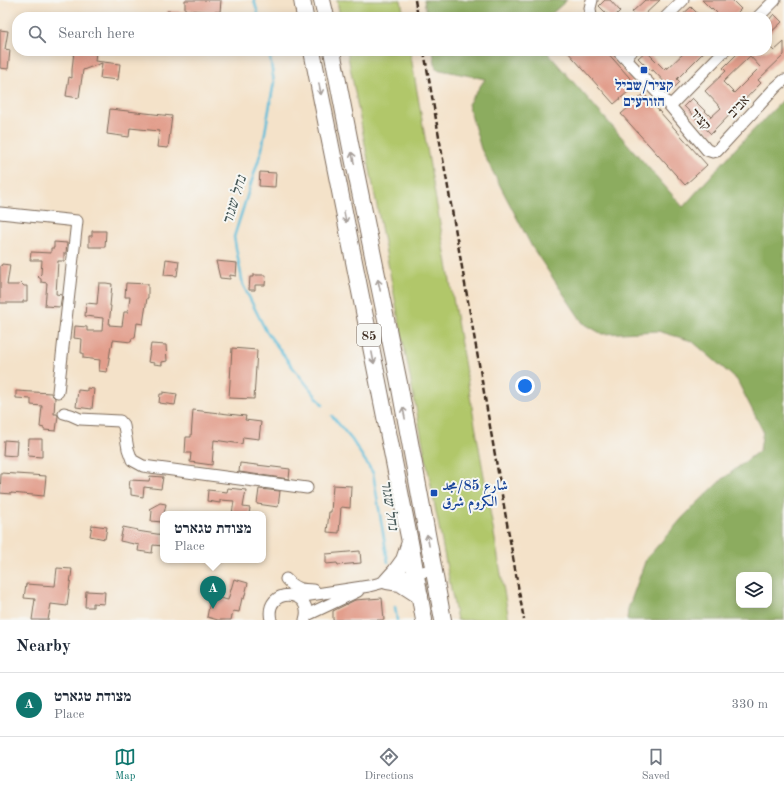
<!DOCTYPE html>
<meta charset="utf-8">
<style>
body{margin:0;font-family:"Old Standard TT",Amiri,"Frank Ruhl Libre",serif;background:#f2f2f3;color:#1f2937}
.controls{position:absolute;right:12px;bottom:12px;display:grid;overflow:hidden;border-radius:8px;box-shadow:0 2px 10px #0003}
.controls button{width:36px;height:36px;display:grid;place-items:center;padding:0;border:0;border-bottom:1px solid #e0e1e3;background:#fff;color:#1f2937;font:20px sans-serif}
.you{position:absolute;left:525px;top:386px;width:14px;height:14px;margin:-10px;border:3px solid #fff;border-radius:50%;background:#1a73e8;box-shadow:0 0 0 6px #1a73e833}
.badge{display:grid;place-items:center;width:26px;height:26px;border-radius:50%;background:#0f766e;color:#fff;font-size:13px;font-weight:700}
.pin{position:absolute;translate:-50% -33px;filter:drop-shadow(0 1px 2px #0008)}
.pin::after{content:'';position:absolute;top:21px;width:14px;height:12px;background:inherit;clip-path:polygon(0 0,100% 0,50% 100%)}
.popup{position:absolute;left:160px;top:511px;width:106px;height:52px;box-sizing:border-box;display:grid;place-content:center;border-radius:8px;background:#fff;filter:drop-shadow(0 1px 3px #0005);font-size:13px;white-space:nowrap;color:#747a83}
.popup b{font-size:15px;color:#1f2937}
.popup::after{content:'';position:absolute;left:50%;top:100%;margin-left:-8px;border:8px solid transparent;border-top-color:#fff}
.list{margin:0;padding:0;list-style:none}
h2{display:flex;justify-content:space-between;align-items:center;height:52px;margin:0;padding:0 16px;font-size:17px}
h2 small{font-size:13px;font-weight:400;color:#747a83}
.list li{display:grid;grid-template-columns:26px 1fr auto;gap:12px;align-items:center;box-sizing:border-box;height:64px;padding:0 16px;border-top:1px solid #e0e1e3}
.list b{display:block;font-size:15px;white-space:nowrap}
.list p{margin:0;font-size:13px;white-space:nowrap;color:#747a83}
.list em{font-size:13px;font-style:normal;color:#747a83}
.icon{flex:none;width:22px;height:22px;fill:none;stroke:currentColor;stroke-width:2;stroke-linecap:round;stroke-linejoin:round}
.map{position:relative;flex:none;width:784px;height:620px;overflow:hidden}
.search{position:absolute;background:#fff;box-shadow:0 2px 10px #0003;left:12px;right:12px;top:12px;height:44px;display:flex;align-items:center;gap:10px;box-sizing:border-box;padding:0 14px;border-radius:16px;color:#747a83;font-size:15px}
.sheet{height:116px;background:#fff}
nav{display:flex;justify-content:space-around;align-items:center;box-sizing:border-box;height:56px;border-top:1px solid #e0e1e3;background:#fff;font-size:11px;color:#747a83}
nav a{display:grid;justify-items:center;gap:2px}
nav .on{color:#0f766e}
.map>svg:first-child{display:block}
.green{fill:#b1c76b;stroke:#767844}
.forest{fill:#8cac5f;stroke:#646b3e;fill-rule:evenodd}
.lines{fill:none;stroke-linecap:round;stroke-linejoin:round}
.stream{stroke:#5abcd9;stroke-width:2.5}
.building{fill:#e29e8c;fill-rule:evenodd}
.minor-casing{stroke:#7c6a5a;stroke-width:13}
.highway-casing{stroke:#7c6a5a;stroke-width:18}
.minor{stroke:#fff;stroke-width:11}
.highway{stroke:#fff;stroke-width:16}
.rail{stroke:#3b2a1e;stroke-width:2.5;stroke-dasharray:6 3;stroke-linecap:butt}
.oneway{stroke:#a79f9a}
.transit-dot{fill:#1a4fb4;stroke:#f6f6f2;stroke-width:1.5}
.labels{text-anchor:middle;stroke-width:4;stroke-linejoin:round;paint-order:stroke}
.shield{fill:#f6f6f2;stroke:#73675e;stroke-width:1}
.shield-label{font-size:13px;font-weight:bold;fill:#3b2a1e}
.transit-label{font-size:14px;font-weight:bold;fill:#164399;stroke:#f6f6f2}
.street-label{font-size:14px;fill:#3b2a1e;stroke:#f6f6f2}
.water-label{font-size:15px;font-style:italic;fill:#445656;stroke:#f6f6f2}
</style>
<div class="map">
<svg width="784" height="620" viewBox="0 0 784 620">
<rect width="100%" height="100%" fill="#f6f6f2"/>
<filter id="ink" filterUnits="userSpaceOnUse"><feTurbulence type="fractalNoise" baseFrequency=".025" numOctaves="2"/><feDisplacementMap in="SourceGraphic" scale="8" xChannelSelector="R" yChannelSelector="G"/><feConvolveMatrix kernelMatrix="1 2 1 2 8 2 1 2 1" color-interpolation-filters="sRGB"/></filter>
<filter id="wash" filterUnits="userSpaceOnUse"><feTurbulence type="fractalNoise" baseFrequency=".012" numOctaves="4" result="noise"/><feDisplacementMap in="SourceGraphic" scale="16" xChannelSelector="R" yChannelSelector="G"/><feGaussianBlur stdDeviation="0.9" result="paint"/><feColorMatrix in="noise" values="0 0 0 0 0 0 0 0 0 0 0 0 0 0 0 0 0 1.4 0 .05"/><feComposite in="paint" operator="in"/></filter>
<g filter="url(#wash)">
<rect width="100%" height="100%" fill="#f4e2c9"/>
<path class="green" d="M337 0H401L404 17H340Z
M347 51H410L509 620H457Z"/>
<path class="forest" d="M424 0H567L548 17H427Z
M433 51H546L683 207 736 148 784 99V620H627L628 609 646 559 684 516 719 482 760 450 763 431 737 380 692 341 658 331 602 334 583 323 532 247 481 149 468 104 485 79 436 69ZM739 575H769V605H739Z"/>
<g class="lines">
<path class="stream" d="M254 0 259 17
M269 51 274 82 262 149 234 237 243 285 266 331 291 365 323 405
M332 416 352 440 373 473 388 562
M395 607 397 620"/>
</g>
<g id="blocks">
<path class="building" d="M185 0H221L220 12 185 10Z
M605 0H610L620 11 614 17H610L599 6Z
M645 0H660L642 17H636L632 12Z
M702 0H732L741 9 733 17H721L712 8 711 9Z
M691 7 701 17H680Z
M167 11 191 12V17H167Z
M774 14 782 22 767 36V22Z
M0 30 8 31 5 49 10 50 8 69 0 68Z
M784 42V55L758 80 761 83 711 134 684 106 692 98 711 117 721 108 705 91 726 71 723 68 740 51H767L771 48 774 51ZM750 56 760 67 734 93 723 82Z
M74 51H96L95 61 120 64 118 80 100 78 102 63 83 70 79 98 66 96 69 77 72 78V70Z
M567 51H606L636 85 614 104Z
M646 51 664 69 666 67 667 69 686 51H705L677 79 680 82 672 90 653 70 651 71 638 58Z
M644 94 707 165 685 185 621 114Z
M110 109 172 116 168 148 157 147 159 131 130 128 129 137 107 134Z
M260 172 276 173 275 187 259 186Z
M92 231H106L105 247H89V236H92Z
M54 242 67 243 66 253H64V261H58L56 294 62 295 60 307 45 306 47 283 41 282V279L38 277 41 274 42 260H30L31 252 51 253V248H54Z
M166 259 179 261 177 276 164 275Z
M216 261 237 263 236 276 230 275V279L220 278Z
M2 264 10 265 7 285H19L21 283 24 286H27V301H23V303H0V266H1Z
M253 275H266L265 285H255V290H249L250 277H253Z
M99 283H106L112 284 110 306H111L109 325 122 326 124 312H128L130 297H125L126 283 148 284V298H147L143 324 137 323 135 338H132L131 342 113 340 112 347 111 346 107 372 99 371 100 360 83 358V353H81L82 339 74 338 75 326 87 327V331H102L103 318 85 316 86 303 97 304Z
M151 344 166 345 167 361 162 362V365L154 364V363L148 362Z
M232 348 257 350 254 399 229 398Z
M87 388 94 389 92 409 76 407 78 390 87 391Z
M16 391 51 393 52 395 55 398 54 414H57L58 416 56 431 44 430V428L40 427 42 406 31 405V399L16 398Z
M163 392 177 394 175 405 159 403 160 394H163Z
M193 410 246 416 245 420 261 422 259 439 243 437 242 444 214 440 212 465 190 462 191 453H185L186 437H191Z
M29 439H42V457L28 456Z
M4 440 17 441 16 456 3 455Z
M240 463 290 469 289 479 239 472Z
M1 473 46 476 44 496 11 493V494L0 493Z
M150 476 163 477 161 489 144 487 143 497 131 495V488H129L130 480 149 481Z
M333 485 351 486 350 508 341 507 339 533 327 532 329 512H331Z
M228 488 246 490 243 507 250 508 249 514H232L234 501 220 500V503L207 501 208 490 227 492Z
M259 489 280 491 278 507 257 504Z
M160 503 166 504 164 514H163L162 522 151 521 152 511 149 509Z
M92 525 107 527 105 539 90 536Z
M123 527 138 530 137 531 163 535V546L153 545 152 553 138 551 139 545 120 541Z
M360 551 361 563 338 565 337 563 326 564V554Z
M57 568 72 569 67 606 51 604 48 620H32L35 599 24 598 26 584 55 586Z
M234 579 248 583 244 599 242 598 239 612 233 611 231 620H218L207 617 211 596 228 600Z
M86 591 105 592 104 604 93 603V607H85Z
M382 598 384 620H333V611L355 600Z"/>
</g>
</g>
<g filter="url(#ink)">
<use href="#blocks" fill-opacity="0" stroke="#7c6a5a" stroke-width="1"/>
<g class="lines">
<g class="minor-casing">
<path id="minor" d="M591 17 590 8 592 0
M666 17 683 0
M758 17 775 0
M618 51 670 106 707 150 713 152 717 151 775 88 784 80
M625 58 632 51
M670 106 724 51
M0 213 77 221 58 392
M64 413 71 415 80 419 120 421 124 426 128 449 132 460 143 466 307 488
M286 579C295 589 301 590 314 590
M297 597 369 586 434 569
M307 615 358 591
M271 620C263 586 315 588 305 620"/>
</g>
<g class="highway-casing">
<path id="highway" d="M302 0 305 17
M322 0 326 17
M312 51 410 542 424 620
M332 51 351 148 399 383 443 620
M387 581 396 571 404 560 410 542
M387 581 400 583 420 596"/>
</g>
<use href="#minor" class="minor"/>
<use href="#highway" class="highway"/>
<path class="rail" d="M415 0 418 17
M424 51 524 620"/>
</g>
<defs><path id="oneway-shaft" d="M-6 0H5M1.5-3L5.5 0L1.5 3" fill="none" stroke-width="1.6" stroke-linecap="round" stroke-linejoin="round"/></defs>
<g class="oneway">
<use href="#oneway-shaft" transform="translate(320 89) rotate(79)"/>
<use href="#oneway-shaft" transform="translate(353 158) rotate(-102)"/>
<use href="#oneway-shaft" transform="translate(345 217) rotate(79)"/>
<use href="#oneway-shaft" transform="translate(379 285) rotate(-102)"/>
<use href="#oneway-shaft" transform="translate(373 358) rotate(79)"/>
<use href="#oneway-shaft" transform="translate(404 413) rotate(-101)"/>
<use href="#oneway-shaft" transform="translate(428 540) rotate(-101)"/>
</g>
</g>
<g class="transit-dot">
<rect x="640" y="66" width="8" height="8" rx="2"/>
<rect x="430" y="489" width="8" height="8" rx="2"/>
</g>
<g class="labels">
<rect class="shield" x="357" y="324" width="24" height="22" rx="3"/>
<g class="shield-label">
<text x="369" y="340">85</text>
</g>
<g class="transit-label">
<text x="644" y="90">קציר/שביל<tspan x="644" dy="16">הזורעים</tspan></text>
<text x="442" y="490" text-anchor="start">شارع 85/مجد<tspan x="442" dy="16">الكروم شرق</tspan></text>
</g>
<g class="street-label">
<text transform="translate(738 106) rotate(-47)" y="5">אביב</text>
<text transform="translate(701 119) rotate(49)" y="5">קציר</text>
</g>
<g class="water-label">
<text transform="translate(234 200) rotate(-73)" y="5">נחל שגור</text>
<text transform="translate(390 505) rotate(81)" y="5">נחל שגור</text>
</g>
</g>
</svg>
<div class="controls">
<button><svg class="icon" aria-label="layers" viewBox="0 0 24 24"><path d="M12 4l9 5-9 5-9-5zM3 14l9 5 9-5"/></svg></button>
</div>
<div class="you"></div>
<div class="pin badge" style="left:213px;top:609px">A</div>
<div class="popup"><b>מצודת טגארט</b>Place</div>
<div class="search"><svg class="icon" aria-label="search" viewBox="0 0 24 24"><circle cx="10" cy="10" r="6"/><path d="M15 15l6 6"/></svg>Search here</div>
</div>
<section class="sheet">
<h2>Nearby<small></small></h2>
<ul class="list">
<li><span class="badge">A</span><div><b>מצודת טגארט</b><p>Place</p></div><em>330 m</em></li>
</ul>
</section>
<nav>
<a class="on"><svg class="icon" aria-label="map" viewBox="0 0 24 24"><path d="M3 6l6-2 6 2 6-2v14l-6 2-6-2-6 2zM9 4v14M15 6v14"/></svg>Map</a>
<a><svg class="icon" aria-label="directions" viewBox="0 0 24 24"><path d="M12 3l9 9-9 9-9-9zM9 14v-3h6M13 9l2 2-2 2"/></svg>Directions</a>
<a><svg class="icon" aria-label="saved" viewBox="0 0 24 24"><path d="M7 4h10v16l-5-4-5 4z"/></svg>Saved</a>
</nav>
